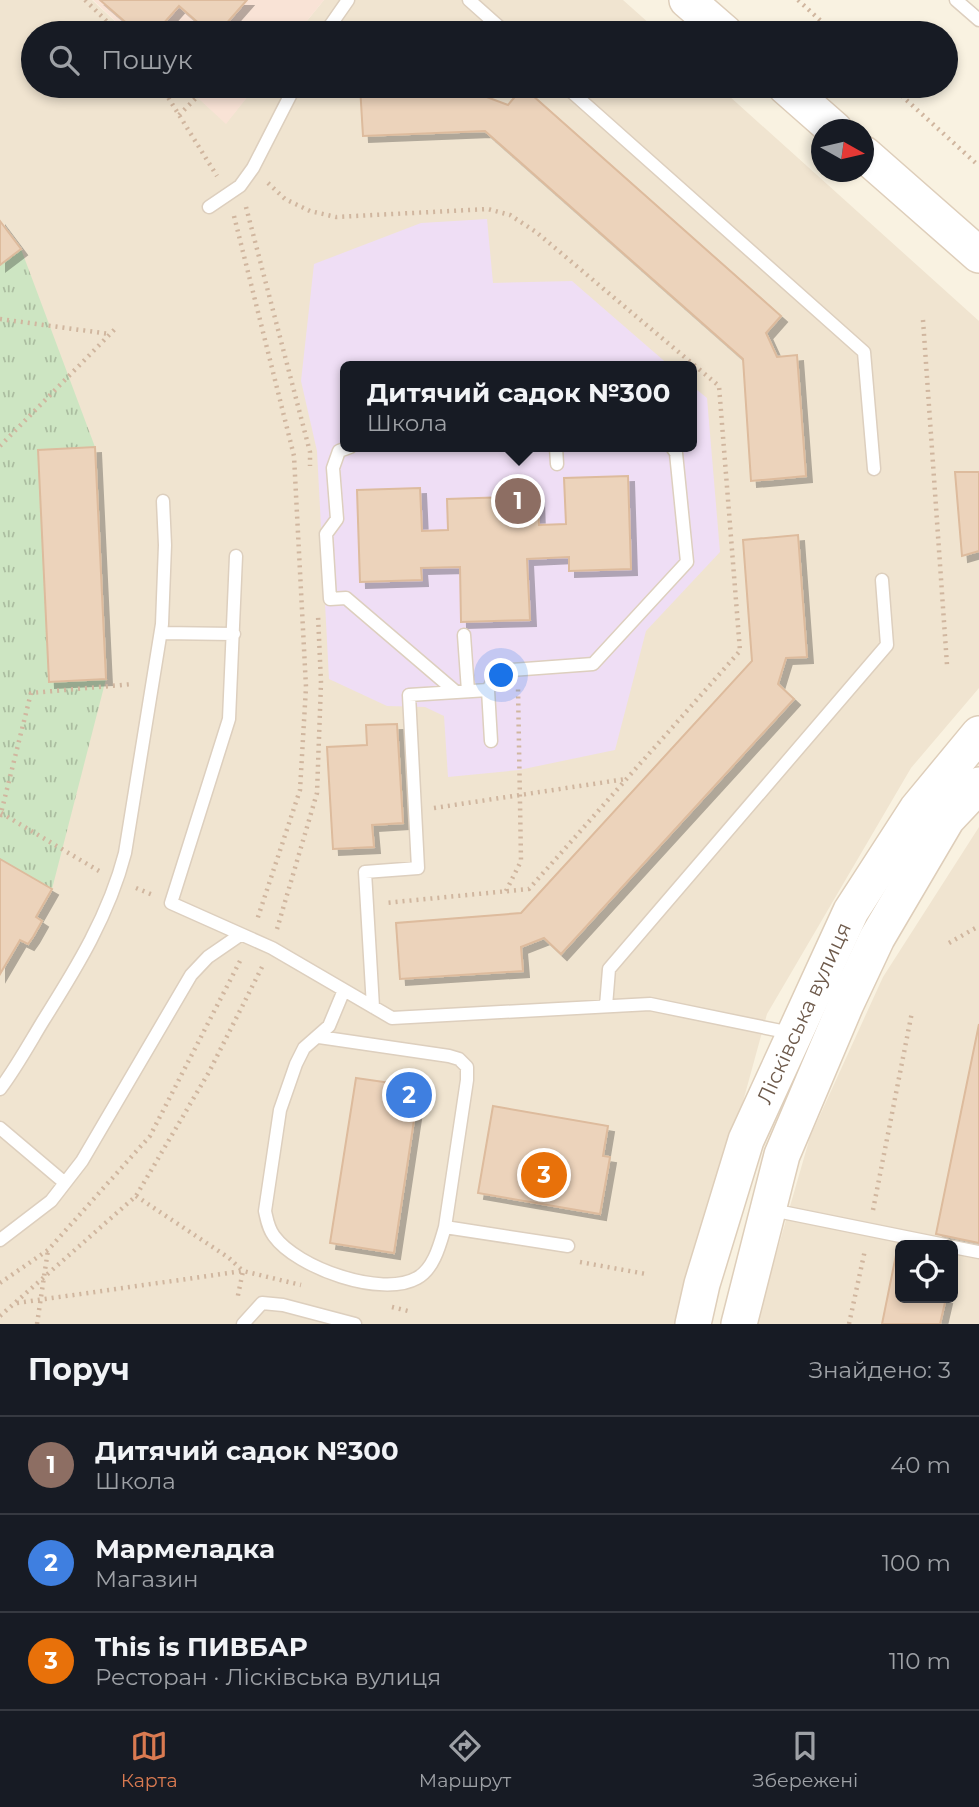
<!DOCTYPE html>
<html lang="uk">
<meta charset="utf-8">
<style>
body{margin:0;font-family:Montserrat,sans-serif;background:#242831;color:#f1f3f6}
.controls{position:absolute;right:21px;bottom:21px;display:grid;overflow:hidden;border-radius:10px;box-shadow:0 4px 10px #0003}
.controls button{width:63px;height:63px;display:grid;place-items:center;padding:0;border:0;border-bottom:2px solid #363941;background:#171b24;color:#f1f3f6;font:35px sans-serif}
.compass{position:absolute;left:811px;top:119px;width:63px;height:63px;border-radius:50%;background:#171b24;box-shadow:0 4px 10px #0003;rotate:98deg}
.you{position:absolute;left:502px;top:676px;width:24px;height:24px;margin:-18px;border:5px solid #fff;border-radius:50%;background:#1a73e8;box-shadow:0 0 0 10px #1a73e833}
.badge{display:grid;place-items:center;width:46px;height:46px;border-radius:50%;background:#d97a51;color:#fff;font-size:23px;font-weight:700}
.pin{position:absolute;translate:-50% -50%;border:4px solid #fff;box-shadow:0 2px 7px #0006}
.popup{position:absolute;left:340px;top:361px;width:357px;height:91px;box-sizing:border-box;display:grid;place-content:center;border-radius:10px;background:#171b24;filter:drop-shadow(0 2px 5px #0005);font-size:23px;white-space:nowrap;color:#9ea1a6}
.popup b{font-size:26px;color:#f1f3f6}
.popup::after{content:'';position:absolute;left:50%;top:100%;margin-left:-14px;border:14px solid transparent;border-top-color:#171b24}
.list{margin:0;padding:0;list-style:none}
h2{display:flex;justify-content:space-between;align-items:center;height:91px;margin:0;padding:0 28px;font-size:30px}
h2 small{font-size:23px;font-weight:400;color:#9ea1a6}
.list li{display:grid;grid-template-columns:46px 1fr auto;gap:21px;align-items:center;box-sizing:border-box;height:98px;padding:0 28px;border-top:2px solid #363941}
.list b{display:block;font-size:26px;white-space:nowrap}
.list p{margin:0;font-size:23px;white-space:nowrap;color:#9ea1a6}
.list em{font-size:23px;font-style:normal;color:#9ea1a6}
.icon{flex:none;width:38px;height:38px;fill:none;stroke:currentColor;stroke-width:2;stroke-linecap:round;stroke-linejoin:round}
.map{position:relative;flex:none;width:979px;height:1324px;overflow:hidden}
.search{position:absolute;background:#171b24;box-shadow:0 4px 10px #0003;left:21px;right:21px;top:21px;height:77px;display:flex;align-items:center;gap:18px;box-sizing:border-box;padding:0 24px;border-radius:38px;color:#9ea1a6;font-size:26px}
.sheet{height:385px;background:#171b24}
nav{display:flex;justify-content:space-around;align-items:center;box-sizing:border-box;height:98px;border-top:2px solid #363941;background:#171b24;font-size:19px;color:#9ea1a6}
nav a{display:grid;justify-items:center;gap:4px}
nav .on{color:#d97a51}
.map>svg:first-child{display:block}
.residential{fill:#f0e4d0;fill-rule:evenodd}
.commercial{fill:#f9e3d6}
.education{fill:#efdef5}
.grass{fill:url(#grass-tufts)}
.building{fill:#ecd3bb;stroke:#ddbb9d;stroke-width:2;filter:url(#shadow)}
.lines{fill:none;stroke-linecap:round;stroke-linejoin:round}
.lane-casing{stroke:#ddcfbe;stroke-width:15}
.secondary-casing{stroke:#deceba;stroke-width:38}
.path{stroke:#d0b69f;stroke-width:4.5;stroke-dasharray:2 5;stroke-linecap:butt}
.lane{stroke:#fff;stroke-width:12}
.secondary{stroke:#fff;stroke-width:35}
.labels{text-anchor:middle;stroke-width:6;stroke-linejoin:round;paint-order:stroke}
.street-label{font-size:21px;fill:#6e5a4b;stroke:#fdf6e7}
</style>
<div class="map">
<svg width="979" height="1324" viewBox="0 0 979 1324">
<defs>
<pattern id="grass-tufts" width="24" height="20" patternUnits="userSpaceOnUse" patternTransform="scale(1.75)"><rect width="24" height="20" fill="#cde5c2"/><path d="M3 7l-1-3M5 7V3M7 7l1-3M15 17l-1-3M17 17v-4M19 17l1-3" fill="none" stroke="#abbda0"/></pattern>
<filter id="shadow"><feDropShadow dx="6" dy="6" stdDeviation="0" flood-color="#0004"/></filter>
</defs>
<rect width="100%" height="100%" fill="#f9f2e1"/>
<path class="residential" d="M0 0H92L128 33H33V86H185L226 123 256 86H718L979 321V688L911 768 767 1014 682 1324H0ZM345 366H691V447H345Z
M324 0H623L660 33H297Z
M979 827V1324H756L810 1137 883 977ZM900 1245H953V1298H900Z"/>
<path class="commercial" d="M93 0H324L297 33H128Z
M185 86H256L226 124Z"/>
<path class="education" d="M487 219 493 283 572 281 670 366H345V447H691V385L707 398 720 552 646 631 615 750 519 770 448 777 444 716 425 707 387 706 329 679 317 451 301 381 314 264 421 223Z"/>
<path class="grass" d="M21 249 95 447 38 450 49 681 106 679 52 889 0 859V265Z"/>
<path class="building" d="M100 0H247L218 33H210L179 6 155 33H138Z
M360 86H483L484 96 508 105 523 87 781 316 766 333 777 357 797 355 806 476 751 481 743 359 485 131 363 136Z
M0 221 21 249 0 265Z
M95 447 106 679 49 682 38 450Z
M955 472H979V551L962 556Z
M628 476 631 569 569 571V557L527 559 530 620 461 622 460 567 421 568 422 580 360 582 357 490 420 488 422 531 448 530 447 499 538 496 539 525 566 524 564 478Z
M798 535 807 657 786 658 778 684 794 699 561 954 544 938 521 947 523 971 400 979 396 923 521 913 752 661 743 540Z
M397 724 403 823 372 825 374 847 333 849 327 747 367 745 366 725Z
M0 859 52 889 36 917 42 921 33 937 28 944 20 940 0 974Z
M979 1024V1243L936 1234Z
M356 1078 419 1087 394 1253 330 1243Z
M493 1106 608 1126 603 1156 610 1157 600 1214 478 1193Z
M896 1255 900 1256V1298H946L940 1324H882Z"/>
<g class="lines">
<g class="lane-casing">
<path id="lane" d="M469 0 506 33
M956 0 979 20
M325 33 348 0
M565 86 864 352 874 469
M209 207 240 186 253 168 295 86
M350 447 339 451 333 468 337 519 326 534 330 599 346 598 456 692
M556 447 557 464
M236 556 229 719 171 903 272 948 392 1018 650 1004 791 1033
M161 633 234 634
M464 635 468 691
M491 741 488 690 498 671 593 664 687 562 676 453 672 447
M606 1006 609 969 887 645 882 580
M373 1007 365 872 418 868 409 695 488 690
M319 1037 449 1056 459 1059 467 1067V1080L445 1227C440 1244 434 1269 417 1278 382 1298 297 1268 274 1236 268 1228 267 1220 265 1211L280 1110 296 1064 304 1048 329 1026 344 990
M0 1089C16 1068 29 1044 43 1021 77 967 109 915 125 853L162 624 165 545 163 501
M0 1128 65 1183
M772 1210 945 1245
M445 1227 568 1246
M0 1240 51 1201 82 1161 191 975 208 957 240 935
M953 1247 979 1252
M243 1324 262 1303 283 1305 355 1324"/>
</g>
<g class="secondary-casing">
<g id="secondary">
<path d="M687 0 725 33"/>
<path d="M785 86 835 130"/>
<path d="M864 154 979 255"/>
<path id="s1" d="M693 1324 702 1284 746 1140 851 911 917 809 979 734"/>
<path d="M739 1324 782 1155 846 1004 877 938 947 819 979 785"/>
</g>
</g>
<path class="path" d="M85 0 119 33
M798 0 834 33
M161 86 217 176
M891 86 979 166
M179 115 208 86
M268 183 285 199 310 211 336 217 488 209 510 215 536 232 719 386 740 651 529 889 385 903
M246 207 310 452V466
M234 216 294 456 306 687 300 790 257 920
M0 319 110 334
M923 320 947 665
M0 446 117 327
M434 808 626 779
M1 813 99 871
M0 817 31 693 133 684
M136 888 153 895
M506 891 521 861 518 688
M277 929 317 793 321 683 318 615
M949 943 979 926
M136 1196 229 1258 243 1271 237 1300
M873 1210 912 1012
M580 1262 646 1274
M0 1283 48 1250 150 1136 240 961
M17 1303 243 1271 301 1285
M392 1307 408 1311
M0 1316 136 1196 209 1072 262 967
M37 1324 48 1250
M849 1324 865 1250"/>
<use href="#lane" class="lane"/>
<use href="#secondary" class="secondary"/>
</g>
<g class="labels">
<g class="street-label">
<text dy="7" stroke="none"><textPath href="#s1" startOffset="331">Лісківська вулиця</textPath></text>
</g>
</g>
</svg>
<div class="controls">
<button><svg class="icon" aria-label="locate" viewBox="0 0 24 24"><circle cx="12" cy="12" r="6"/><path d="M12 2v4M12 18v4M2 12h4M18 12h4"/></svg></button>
</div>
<svg class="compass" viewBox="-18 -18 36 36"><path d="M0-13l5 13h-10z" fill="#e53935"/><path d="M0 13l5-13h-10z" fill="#9ea1a6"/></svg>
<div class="you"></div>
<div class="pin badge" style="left:518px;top:501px;background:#8d6e63">1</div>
<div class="popup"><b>Дитячий садок №300</b>Школа</div>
<div class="pin badge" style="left:409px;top:1095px;background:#3f7fe0">2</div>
<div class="pin badge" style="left:544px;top:1175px;background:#e8710a">3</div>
<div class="search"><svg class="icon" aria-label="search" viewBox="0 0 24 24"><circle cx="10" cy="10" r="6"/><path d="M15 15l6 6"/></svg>Пошук</div>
</div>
<section class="sheet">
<h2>Поруч<small>Знайдено: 3</small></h2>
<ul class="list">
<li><span class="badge" style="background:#8d6e63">1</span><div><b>Дитячий садок №300</b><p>Школа</p></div><em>40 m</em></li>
<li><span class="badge" style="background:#3f7fe0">2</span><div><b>Мармеладка</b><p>Магазин</p></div><em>100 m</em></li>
<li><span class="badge" style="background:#e8710a">3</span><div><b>This is ПИВБАР</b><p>Ресторан · Лісківська вулиця</p></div><em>110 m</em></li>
</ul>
</section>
<nav>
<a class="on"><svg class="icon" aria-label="map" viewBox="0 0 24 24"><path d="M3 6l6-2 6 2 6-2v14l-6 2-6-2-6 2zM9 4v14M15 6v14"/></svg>Карта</a>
<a><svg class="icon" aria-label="directions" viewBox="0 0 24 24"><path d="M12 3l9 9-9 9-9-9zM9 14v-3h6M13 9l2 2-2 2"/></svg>Маршрут</a>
<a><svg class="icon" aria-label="saved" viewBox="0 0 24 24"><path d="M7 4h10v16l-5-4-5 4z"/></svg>Збережені</a>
</nav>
